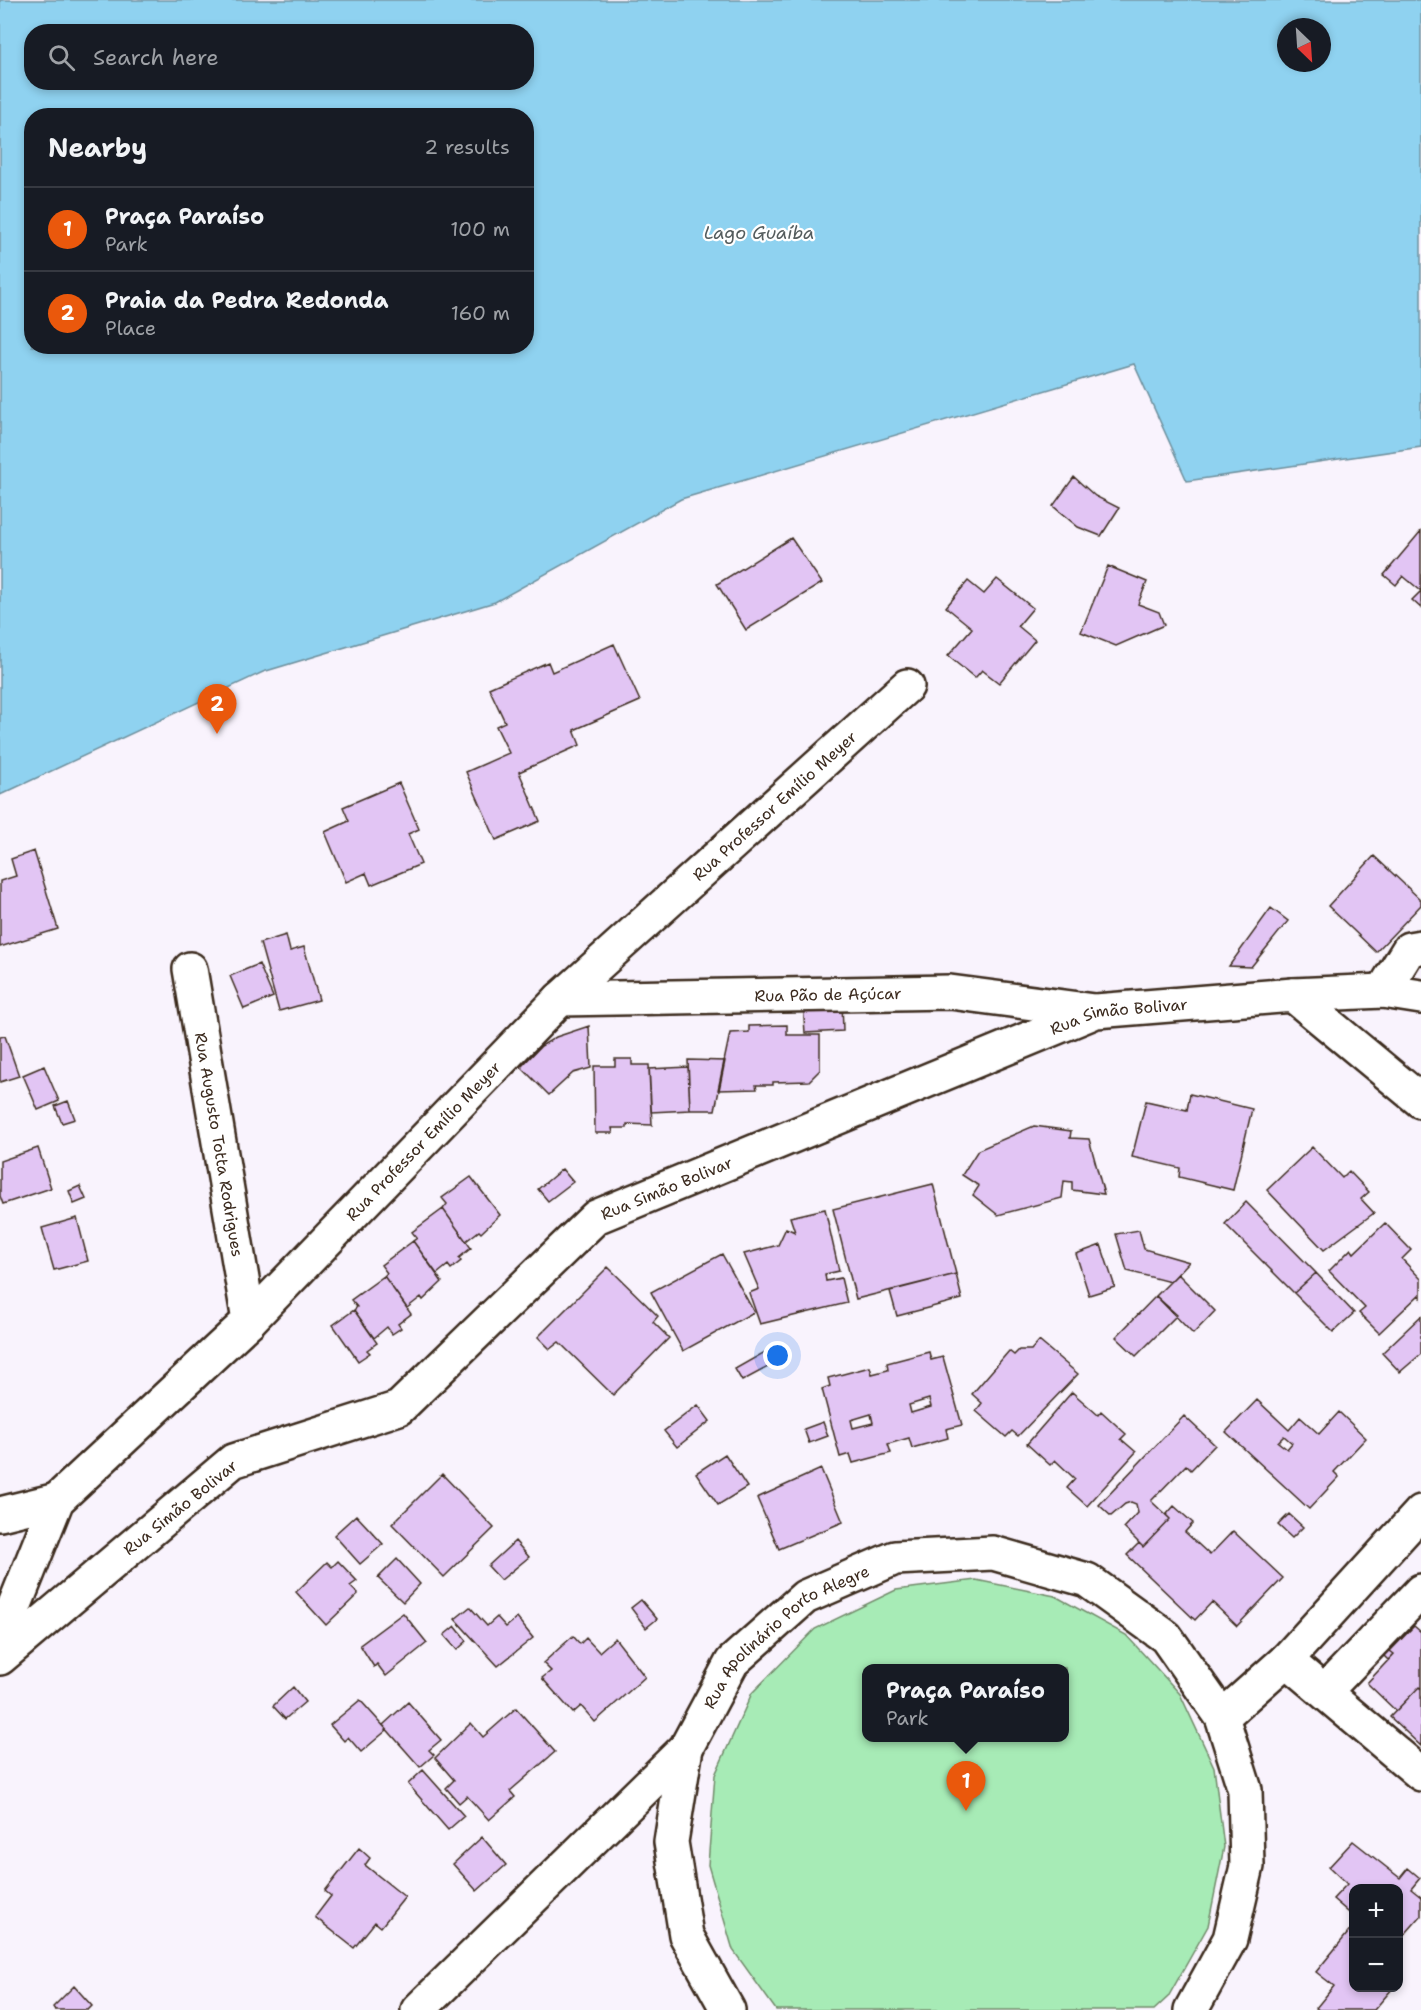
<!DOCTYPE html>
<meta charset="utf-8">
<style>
body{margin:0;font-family:"Shantell Sans",sans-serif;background:#242831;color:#f1f3f6}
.controls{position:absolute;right:18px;bottom:18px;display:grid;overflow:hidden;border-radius:12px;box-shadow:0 3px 9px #0003}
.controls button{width:54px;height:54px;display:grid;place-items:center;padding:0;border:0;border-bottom:2px solid #363941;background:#171b24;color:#f1f3f6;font:30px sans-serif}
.compass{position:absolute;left:1277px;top:18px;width:54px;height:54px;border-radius:50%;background:#171b24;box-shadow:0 3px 9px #0003;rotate:155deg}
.you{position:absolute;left:778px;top:1356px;width:21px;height:21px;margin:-15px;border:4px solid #fff;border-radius:50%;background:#1a73e8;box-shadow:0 0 0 9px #1a73e833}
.badge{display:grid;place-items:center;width:39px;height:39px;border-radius:50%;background:#ea580c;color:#fff;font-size:20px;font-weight:700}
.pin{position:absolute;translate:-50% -50px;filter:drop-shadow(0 2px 3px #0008)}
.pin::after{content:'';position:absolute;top:32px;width:21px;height:18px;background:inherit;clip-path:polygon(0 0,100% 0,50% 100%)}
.popup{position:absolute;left:862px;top:1664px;width:207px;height:78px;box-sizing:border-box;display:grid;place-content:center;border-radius:12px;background:#171b24;filter:drop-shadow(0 2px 4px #0005);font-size:20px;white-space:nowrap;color:#9ea1a6}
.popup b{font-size:22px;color:#f1f3f6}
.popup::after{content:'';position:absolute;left:50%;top:100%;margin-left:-12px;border:12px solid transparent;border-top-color:#171b24}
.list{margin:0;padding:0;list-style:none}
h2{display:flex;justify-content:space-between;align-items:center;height:78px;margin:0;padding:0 24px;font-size:26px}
h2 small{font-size:20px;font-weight:400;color:#9ea1a6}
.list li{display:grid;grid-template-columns:39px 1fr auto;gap:18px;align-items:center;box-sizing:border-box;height:84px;padding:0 24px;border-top:2px solid #363941}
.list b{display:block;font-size:22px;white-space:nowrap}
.list p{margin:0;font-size:20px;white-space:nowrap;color:#9ea1a6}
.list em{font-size:20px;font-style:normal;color:#9ea1a6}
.icon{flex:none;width:33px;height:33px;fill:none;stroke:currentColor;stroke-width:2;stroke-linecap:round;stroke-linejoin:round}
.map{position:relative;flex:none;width:1421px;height:2010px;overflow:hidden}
.search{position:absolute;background:#171b24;box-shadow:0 3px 9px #0003;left:24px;top:24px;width:510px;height:66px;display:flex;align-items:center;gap:15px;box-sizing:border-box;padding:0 21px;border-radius:24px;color:#9ea1a6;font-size:22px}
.panel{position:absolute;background:#171b24;box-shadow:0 3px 9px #0003;left:24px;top:108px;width:510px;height:246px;border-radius:24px}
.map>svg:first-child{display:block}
.green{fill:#a7ebb6;stroke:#718a6a;stroke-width:1.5;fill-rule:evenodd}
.water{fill:#8fd2f0;stroke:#6d8f9c;stroke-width:1.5;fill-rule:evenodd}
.building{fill:#e2c5f4;stroke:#3b2a1e;stroke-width:1.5;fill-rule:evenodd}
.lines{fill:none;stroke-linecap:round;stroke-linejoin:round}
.minor-casing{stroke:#3b2a1e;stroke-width:38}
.minor{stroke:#fff;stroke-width:33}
.labels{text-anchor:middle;stroke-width:4.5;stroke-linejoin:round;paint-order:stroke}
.street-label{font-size:16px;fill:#3b2a1e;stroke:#fff}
.water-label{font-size:18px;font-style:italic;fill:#545c5d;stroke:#fff}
</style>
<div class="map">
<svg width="1421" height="2010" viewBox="0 0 1421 2010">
<rect width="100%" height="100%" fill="#f9f3fd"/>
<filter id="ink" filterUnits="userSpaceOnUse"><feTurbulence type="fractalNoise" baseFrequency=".0167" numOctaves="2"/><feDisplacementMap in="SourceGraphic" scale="12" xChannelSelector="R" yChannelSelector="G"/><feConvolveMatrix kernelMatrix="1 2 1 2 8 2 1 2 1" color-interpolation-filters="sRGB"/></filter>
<g filter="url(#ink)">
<path class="green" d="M976 1580 1055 1596 1126 1635 1180 1694 1214 1767 1224 1847 1208 1926 1168 1997 1154 2010H776L733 1950 708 1865 715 1775 752 1693 815 1629 896 1590ZM867 1668H1065V1738H867Z"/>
<path class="water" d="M0 0H1421V447L1187 481 1134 364 681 499 495 602 263 672 0 795ZM1286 27H1322V63H1286ZM32 32H526V82H32ZM32 116H526V346H32Z"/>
<path class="building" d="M1074 477 1095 496 1119 508 1101 536 1078 527 1053 506Z
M1421 531V608L1412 600 1421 591 1403 576 1396 585 1384 575Z
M791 538 822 583 746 630 717 584Z
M1108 566 1147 582 1138 604 1159 612 1164 625 1116 646 1081 632Z
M997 579 1033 608 1018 626 1035 640 999 683 982 670 975 678 948 656 972 628 946 607 968 581 984 594Z
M614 644 640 701 574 730 580 745 519 772 540 821 496 840 466 772 509 753 496 726 505 722 489 688 548 662 552 672Z
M399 783 419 829 408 834 421 864 371 885 366 873 346 882 325 832 349 821 343 807Z
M34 851 58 929 0 947V881L16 876 11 859Z
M1374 856 1421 900V905L1376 952 1328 906Z
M1271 908 1288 921 1251 967 1229 966Z
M286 935 290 951 304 947 319 1000 279 1011 260 943Z
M259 964 273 997 244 1009 230 976Z
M842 1001 843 1031 805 1033 803 1002Z
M787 1025V1035H820V1070L809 1081 773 1082V1085H756L757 1089 718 1090 730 1033 749 1032V1026Z
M589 1026 591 1068 573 1073 549 1095 521 1067 541 1046 556 1037Z
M5 1036 19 1076 0 1082V1037Z
M615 1059H632V1065H649L652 1125 627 1124V1128H612L613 1133H595L594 1066H615Z
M688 1060 725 1061 715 1110H690Z
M44 1066 59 1101 38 1110 23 1075Z
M688 1067 690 1110 651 1112 649 1069Z
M1190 1094 1252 1109 1233 1190 1179 1177 1180 1168 1132 1157 1146 1101 1187 1110Z
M68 1101 75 1119 62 1123 55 1106Z
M1034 1126 1071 1131 1070 1138 1089 1139 1104 1194 1072 1190V1182L1064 1181 1062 1198 998 1215 973 1195 979 1186 962 1175 978 1150Z
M1312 1147 1342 1178 1349 1171 1369 1192 1361 1199 1374 1213 1324 1250 1267 1190Z
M38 1148 51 1188 3 1204 0 1196V1161Z
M562 1169 573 1182 548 1201 538 1189Z
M471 1177 500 1215 481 1233 479 1231 466 1241 443 1209 447 1204 442 1198Z
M933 1184 956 1274 856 1299 833 1209Z
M80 1186 86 1199 74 1204 69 1191Z
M1246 1202 1316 1273 1294 1293 1225 1224Z
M443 1209 471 1248 459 1258 461 1261 451 1269 448 1265 437 1274 413 1241 417 1238 412 1232Z
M825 1209 839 1271 825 1274 826 1281 841 1278 847 1303 760 1324 749 1293 759 1289 744 1254 778 1245 786 1228 795 1232 790 1217Z
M77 1218 88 1261 54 1270 42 1228Z
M1385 1223 1411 1250 1402 1259 1421 1279V1298L1419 1295 1379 1333 1359 1313 1365 1308 1329 1271 1351 1249 1354 1253Z
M1139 1230 1144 1249 1189 1262 1170 1282 1127 1271 1116 1234Z
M413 1241 442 1282 423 1300 421 1297 407 1308 384 1276 387 1273 381 1265Z
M1101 1245 1115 1287 1089 1295 1076 1254Z
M722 1254 754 1312 683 1351 651 1292Z
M608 1267 658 1316 653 1322 669 1338 613 1395 559 1342 550 1349 538 1337Z
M1316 1273 1354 1313 1333 1332 1294 1293Z
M956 1274 962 1299 897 1316 890 1291Z
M1178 1274 1215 1311 1193 1334 1156 1296Z
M384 1276 411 1314 398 1324 401 1328 392 1334 387 1327 374 1338 354 1310 357 1307 351 1300Z
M1156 1296 1177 1315 1136 1356 1116 1337Z
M354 1310 377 1343 367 1350 370 1353 358 1361 333 1325Z
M1421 1316V1354L1400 1372 1382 1353Z
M1039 1341 1078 1374 1018 1436 1012 1431 1006 1437 976 1411 982 1403 972 1394 1009 1351 1014 1355 1019 1350H1031Z
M774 1347 781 1360 742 1381 735 1369Z
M929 1352 931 1360 943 1357 962 1425 946 1429 948 1438 912 1448 909 1438 888 1444 891 1453 853 1463 850 1454 840 1457 822 1389 830 1386 828 1378 870 1367 872 1374 888 1370 887 1363ZM929 1399 931 1407 911 1413 909 1405ZM871 1414 873 1423 853 1428 851 1420Z
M1072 1392 1098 1415 1101 1411 1126 1434 1121 1439 1136 1452 1087 1506 1067 1488 1075 1479 1055 1460 1050 1465 1027 1444Z
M1257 1400 1289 1430 1300 1417 1319 1434 1339 1412 1366 1438 1334 1472 1339 1477 1309 1509 1226 1432ZM1284 1436 1292 1443 1287 1449 1278 1442Z
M698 1405 710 1421 677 1447 664 1431Z
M1184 1416 1215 1445 1191 1470 1186 1465 1151 1501 1170 1519 1143 1547 1124 1528 1138 1513 1136 1504 1131 1502 1125 1504 1111 1516 1099 1505Z
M823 1422 828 1436 809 1443 804 1429Z
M725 1454 747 1487 718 1505 696 1473Z
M821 1469 843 1522 779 1549 757 1498Z
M442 1474 494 1528 444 1577 392 1524Z
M1174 1506 1193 1523 1185 1532 1210 1555 1233 1531 1283 1578 1237 1626 1212 1602 1195 1620 1127 1555 1139 1543 1143 1547 1170 1519 1166 1515Z
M1289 1514 1303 1527 1292 1538 1278 1525Z
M356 1515 383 1544 360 1564 334 1535Z
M515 1541 529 1557 501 1580 488 1566Z
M397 1559 420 1584 403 1602 378 1578Z
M338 1561 357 1581 350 1586 358 1594 326 1625 296 1592 327 1562 332 1567Z
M641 1600 657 1619 646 1628 631 1608Z
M470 1607 487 1626 497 1617 506 1627 517 1618 533 1638 498 1666 455 1619Z
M403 1613 427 1643 386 1676 377 1664 374 1667 360 1645Z
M455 1626 467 1641 457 1650 444 1635Z
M1414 1626 1421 1632V1689L1419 1687 1396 1711 1367 1683 1394 1654 1390 1651Z
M1394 1634 1400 1640 1390 1651 1394 1654 1388 1660 1378 1650Z
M573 1636 580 1644 586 1638 599 1652 615 1638 645 1677 595 1722 581 1706 573 1713 542 1678 551 1671 543 1663Z
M293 1687 305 1702 285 1719 273 1706Z
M1419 1687 1421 1689V1746L1390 1717Z
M360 1700 387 1730 361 1752 348 1737 344 1741 330 1725Z
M408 1702 441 1740 429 1750 434 1755 420 1767 383 1725Z
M516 1708 555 1752 510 1791 515 1797 489 1820 467 1796 459 1803 446 1788 454 1780 435 1758 471 1723 483 1737Z
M423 1770 464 1816 448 1830 408 1784Z
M482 1837 506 1865 477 1891 453 1864Z
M1353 1841 1400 1878 1408 1868 1420 1878 1411 1889 1421 1897V1916L1398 1942V1888H1354V1917L1333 1899 1347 1884 1329 1867Z
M359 1848 370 1858 365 1865 405 1897 381 1927 375 1922 354 1948 315 1917 331 1896 325 1891Z
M1352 1928 1354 1988H1393L1374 2010H1319L1316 2008 1334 1986 1316 1972Z
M74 1986 92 2006 88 2010H55L53 2007Z"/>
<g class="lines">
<g class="minor-casing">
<g id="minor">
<path id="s1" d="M190 969 249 1321"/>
<path d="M1383 991 1409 949 1421 947"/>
<path d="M1293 995 1383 991 1421 997"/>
<path id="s2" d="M560 999 950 992 1094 1011"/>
<path d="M0 1514 57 1500"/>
<path id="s3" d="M0 1642 57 1500 249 1321 560 999 907 686"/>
<path id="s4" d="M0 1658 233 1461 399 1408 596 1217 1096 1011 1293 995 1421 1101"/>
<path d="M1286 1660 1421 1774"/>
<path d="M1325 1691 1421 1591"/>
<path d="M1222 1717 1286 1660 1421 1512"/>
<path d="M686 1748 671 1842 686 1935 728 2010"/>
<path id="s5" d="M418 2010 686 1748 732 1662 805 1597 895 1558 993 1553 1087 1580 1166 1637 1222 1717 1245 1790 1247 1866 1230 1939 1191 2010"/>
</g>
</g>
<use href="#minor" class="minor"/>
</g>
</g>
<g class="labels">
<g class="street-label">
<text dy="6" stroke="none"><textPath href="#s3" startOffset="1152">Rua Professor Emílio Meyer</textPath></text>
<text dy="6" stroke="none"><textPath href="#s2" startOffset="268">Rua Pão de Açúcar</textPath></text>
<text dy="6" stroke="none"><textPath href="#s4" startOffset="1316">Rua Simão Bolivar</textPath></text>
<text dy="6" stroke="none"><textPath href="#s3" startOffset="666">Rua Professor Emílio Meyer</textPath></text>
<text dy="6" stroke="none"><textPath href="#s1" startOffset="178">Rua Augusto Totta Rodrigues</textPath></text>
<text dy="6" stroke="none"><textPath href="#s4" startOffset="830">Rua Simão Bolivar</textPath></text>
<text transform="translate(180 1507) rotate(-39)" y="6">Rua Simão Bolivar</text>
<text dy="6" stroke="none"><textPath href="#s5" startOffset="530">Rua Apolinário Porto Alegre</textPath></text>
</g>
<g class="water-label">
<text x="759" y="239">Lago Guaíba</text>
</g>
</g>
</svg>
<div class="controls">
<button>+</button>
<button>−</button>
</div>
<svg class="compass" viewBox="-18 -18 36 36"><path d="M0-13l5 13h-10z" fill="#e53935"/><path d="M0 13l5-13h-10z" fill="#9ea1a6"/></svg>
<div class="you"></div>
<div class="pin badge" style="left:966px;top:1811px">1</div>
<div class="popup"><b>Praça Paraíso</b>Park</div>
<div class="pin badge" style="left:217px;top:734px">2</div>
<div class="search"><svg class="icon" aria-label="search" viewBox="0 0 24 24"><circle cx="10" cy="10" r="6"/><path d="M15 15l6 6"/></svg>Search here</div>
<section class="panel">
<h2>Nearby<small>2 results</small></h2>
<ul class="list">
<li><span class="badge">1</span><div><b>Praça Paraíso</b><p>Park</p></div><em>100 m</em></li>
<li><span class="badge">2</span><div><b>Praia da Pedra Redonda</b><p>Place</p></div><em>160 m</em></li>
</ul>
</section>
</div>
